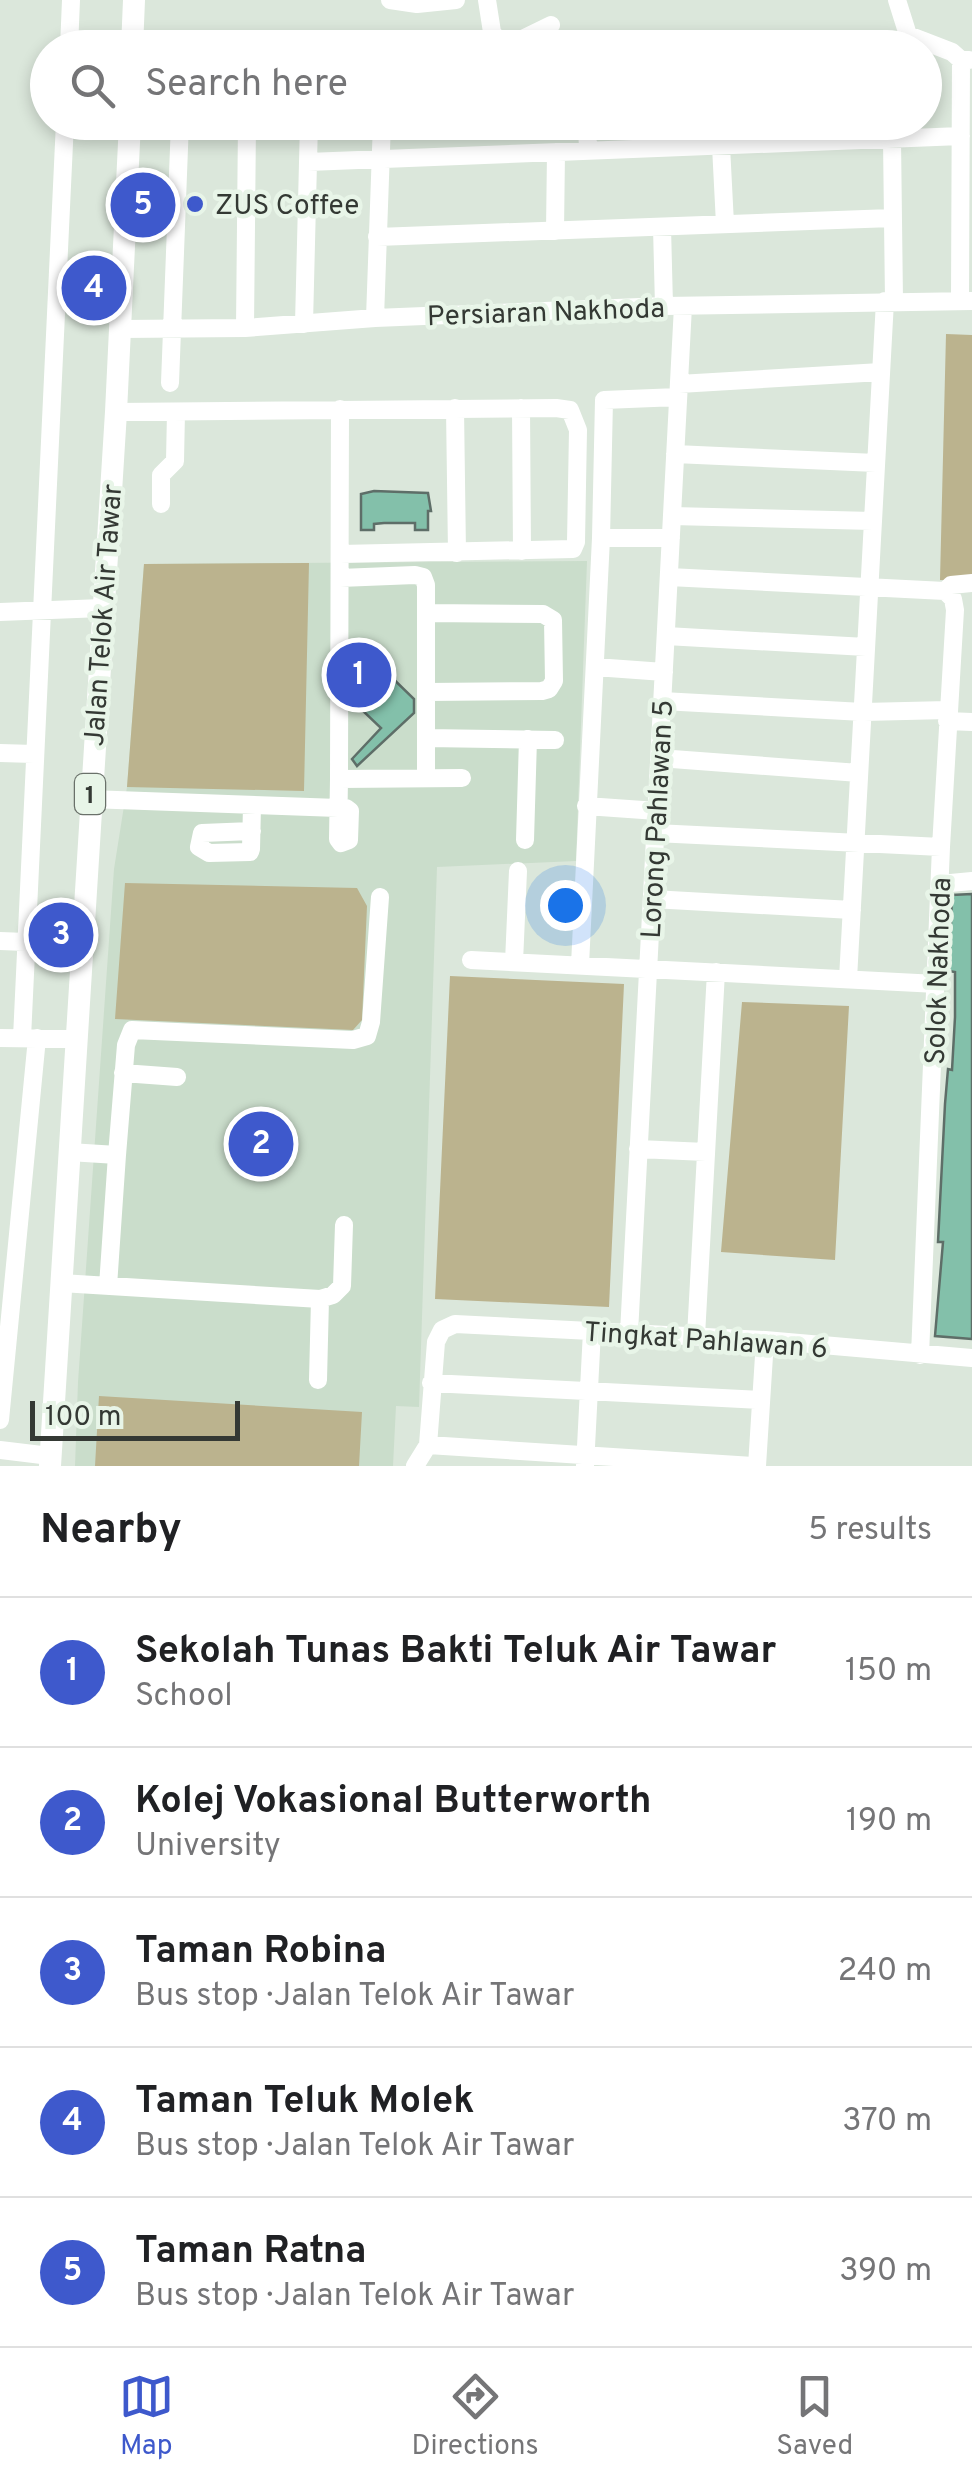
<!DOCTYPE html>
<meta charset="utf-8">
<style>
body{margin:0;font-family:Overpass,sans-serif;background:#f6f6f6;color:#202124}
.scale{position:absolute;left:30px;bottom:25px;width:210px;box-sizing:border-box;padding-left:10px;border:5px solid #343934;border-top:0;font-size:28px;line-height:35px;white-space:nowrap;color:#343934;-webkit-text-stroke:8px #e8f5e8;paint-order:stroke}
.you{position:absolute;left:565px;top:905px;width:35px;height:35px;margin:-25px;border:8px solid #fff;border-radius:50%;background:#1a73e8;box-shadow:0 0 0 15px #1a73e833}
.badge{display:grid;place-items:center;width:65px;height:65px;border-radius:50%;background:#3e59cc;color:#fff;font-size:32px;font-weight:700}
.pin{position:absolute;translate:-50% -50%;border:5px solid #fff;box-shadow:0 2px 10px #0006}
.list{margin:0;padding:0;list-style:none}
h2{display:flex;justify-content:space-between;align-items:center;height:130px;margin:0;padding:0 40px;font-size:42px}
h2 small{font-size:32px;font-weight:400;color:#757577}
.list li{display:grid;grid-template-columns:65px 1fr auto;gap:30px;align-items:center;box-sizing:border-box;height:150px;padding:0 40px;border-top:2px solid #e0e0e0}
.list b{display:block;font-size:38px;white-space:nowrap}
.list p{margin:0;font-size:32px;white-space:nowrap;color:#757577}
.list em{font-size:32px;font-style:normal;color:#757577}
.icon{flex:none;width:55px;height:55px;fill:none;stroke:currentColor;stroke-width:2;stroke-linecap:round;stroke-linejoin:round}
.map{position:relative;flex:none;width:972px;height:1466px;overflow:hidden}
.search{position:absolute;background:#fff;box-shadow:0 5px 15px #0003;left:30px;right:30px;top:30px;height:110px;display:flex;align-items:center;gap:25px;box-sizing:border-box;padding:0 35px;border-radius:55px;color:#757577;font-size:38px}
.sheet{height:880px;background:#fff}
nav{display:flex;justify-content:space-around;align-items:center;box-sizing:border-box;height:140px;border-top:2px solid #e0e0e0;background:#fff;font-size:28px;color:#757577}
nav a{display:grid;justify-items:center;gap:5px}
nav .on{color:#3e59cc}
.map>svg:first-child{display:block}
.built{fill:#caddcb}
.green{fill:#bbb38e}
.building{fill:#83c0aa;stroke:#5e6e68;stroke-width:2.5}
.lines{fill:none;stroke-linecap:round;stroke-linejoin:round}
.minor{stroke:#fff;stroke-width:18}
.major{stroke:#fff;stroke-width:22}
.poi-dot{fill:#3e59cc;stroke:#e8f5e8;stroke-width:4}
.labels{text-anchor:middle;stroke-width:9;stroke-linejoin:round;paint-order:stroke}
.shield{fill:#e8f5e8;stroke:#6a716a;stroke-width:2.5}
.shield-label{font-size:25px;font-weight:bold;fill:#343934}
.poi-label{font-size:28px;fill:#343934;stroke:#e8f5e8;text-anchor:start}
.street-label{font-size:28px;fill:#343934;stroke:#e8f5e8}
</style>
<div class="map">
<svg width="972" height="1466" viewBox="0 0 972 1466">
<rect width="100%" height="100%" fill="#dbe7db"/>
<path class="built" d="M587 561 576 861 437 867 419 1407 396 1406 393 1466H75L78 1382 114 869 127 787 144 564Z"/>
<path class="green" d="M946 334 972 335V581L940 580Z
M309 563 304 791 127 787 144 564Z
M125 883 357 888 367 906 362 1020 353 1030 115 1019Z
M450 976 624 984 609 1307 435 1299Z
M742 1002 849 1006 835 1260 721 1252Z
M99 1396 362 1412 359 1466H95Z"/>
<path class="building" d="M374 491 428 493 431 511H428V530H415V523H384L374 524V530H361V494Z
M381 667 414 699V713L357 766 352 759 381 728 363 711 372 701 360 689Z
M972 894V1339L935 1336 943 1242H938L945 1104 948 1069 952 1070 955 1017V972L949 971 952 895Z"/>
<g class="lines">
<path class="minor" d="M390 0 417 4 456 0
M487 0 492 32 500 43 512 44 551 25
M897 0 908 35 952 52 961 60H969
M69 48 71 0
M587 122 588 151
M892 139 894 301
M721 146 725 224
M308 162 961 136
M662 227 664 306
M555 231 556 152
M377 237 892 218
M960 300 961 60
M375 318 382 122
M304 324 309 122
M245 328 247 122
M120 329 245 328 375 318 664 306 972 301
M170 383 180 122
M679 384 881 372
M455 408 457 553
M521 408 522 551
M116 412 556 408 570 410 578 430 576 542 573 549 340 554
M675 454 876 463
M161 504V475L175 461 176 412
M672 516 873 521
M601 538H671
M669 577 945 591 951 585 972 583
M340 578 415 575 423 577 426 585V778
M0 612 102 608
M426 613 543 614 553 620 554 681 549 689 542 691 427 692
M666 636 866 647
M595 667 664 672
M662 701 863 712 948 710
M947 721 972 722
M427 738 555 740
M0 753 34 754
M659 758 859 773
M339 779 462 778
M89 799 338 808H346L350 811 349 840 341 843 338 839 339 779 340 409
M586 806 657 811
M252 831 202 833 199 847 209 853 250 852 251 849 252 806
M655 833 941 847
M525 840 528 739
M940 884 972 881
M652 899 852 910
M0 941 26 942
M471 960 937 984
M514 962 518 871
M580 965 601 538 604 400 678 397
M848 979 885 301
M0 1038 76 1039
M22 1038 65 122
M123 1073 177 1077
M638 1149 706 1152
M69 1152 117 1155 108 1286
M117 1155 126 1045 132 1030 353 1040 367 1036 371 1022 380 897
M61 1283 320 1299 333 1295 342 1286 344 1225
M629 1333 683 306
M696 1336 716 972
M920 1355 941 847 955 610 953 599 945 591
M318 1380 320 1299
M431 1383 761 1400
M0 1420 37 1038
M428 1445 753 1466
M0 1450 50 1456
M415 1466 428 1445 436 1342 442 1330 455 1324 765 1340 972 1358
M585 1466 592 1331
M757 1466 765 1340"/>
<path class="major" d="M132 48 134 0
M50 1466 116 412 130 122"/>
</g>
<circle class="poi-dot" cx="195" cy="204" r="10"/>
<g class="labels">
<rect class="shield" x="75" y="774" width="30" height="40" rx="8"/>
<g class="shield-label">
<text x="90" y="803">1</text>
</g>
<g class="poi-label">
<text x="215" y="214">ZUS Coffee</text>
</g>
<g class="street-label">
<text transform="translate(546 311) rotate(-2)" y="10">Persiaran Nakhoda</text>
<text transform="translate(102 615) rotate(-86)" y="10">Jalan Telok Air Tawar</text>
<text transform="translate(656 819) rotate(-87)" y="10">Lorong Pahlawan 5</text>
<text transform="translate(937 971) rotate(-88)" y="10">Solok Nakhoda</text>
<text transform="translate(706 1339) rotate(4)" y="10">Tingkat Pahlawan 6</text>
</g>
</g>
</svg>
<div class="scale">100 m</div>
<div class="you"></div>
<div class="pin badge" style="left:359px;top:675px">1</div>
<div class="pin badge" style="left:261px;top:1144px">2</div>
<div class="pin badge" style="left:61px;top:935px">3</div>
<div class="pin badge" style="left:94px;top:288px">4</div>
<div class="pin badge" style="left:143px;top:205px">5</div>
<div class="search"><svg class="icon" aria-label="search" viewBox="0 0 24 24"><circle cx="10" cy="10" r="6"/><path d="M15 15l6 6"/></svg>Search here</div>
</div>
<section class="sheet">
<h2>Nearby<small>5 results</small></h2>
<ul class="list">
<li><span class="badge">1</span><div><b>Sekolah Tunas Bakti Teluk Air Tawar</b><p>School</p></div><em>150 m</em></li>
<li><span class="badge">2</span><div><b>Kolej Vokasional Butterworth</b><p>University</p></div><em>190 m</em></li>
<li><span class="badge">3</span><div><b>Taman Robina</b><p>Bus stop · Jalan Telok Air Tawar</p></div><em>240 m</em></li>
<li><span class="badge">4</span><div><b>Taman Teluk Molek</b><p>Bus stop · Jalan Telok Air Tawar</p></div><em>370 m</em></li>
<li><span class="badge">5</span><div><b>Taman Ratna</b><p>Bus stop · Jalan Telok Air Tawar</p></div><em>390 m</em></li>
</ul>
</section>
<nav>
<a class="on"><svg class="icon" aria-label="map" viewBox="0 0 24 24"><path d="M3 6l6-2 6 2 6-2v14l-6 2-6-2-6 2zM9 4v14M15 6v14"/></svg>Map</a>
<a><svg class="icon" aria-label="directions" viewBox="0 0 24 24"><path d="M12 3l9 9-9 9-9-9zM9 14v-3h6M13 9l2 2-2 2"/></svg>Directions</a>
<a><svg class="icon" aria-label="saved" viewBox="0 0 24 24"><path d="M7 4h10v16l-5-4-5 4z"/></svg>Saved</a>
</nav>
